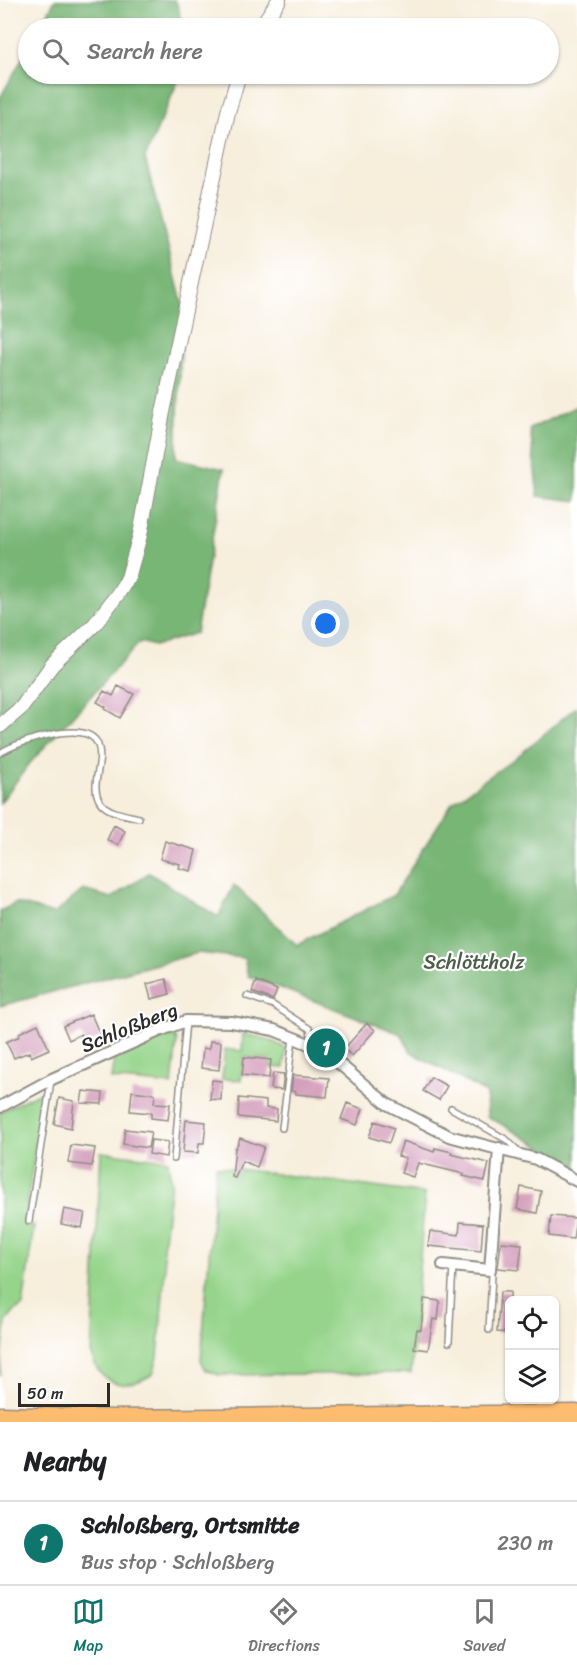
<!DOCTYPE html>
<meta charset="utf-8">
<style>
body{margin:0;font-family:Sriracha,sans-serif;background:#f6f6f6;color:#202124}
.controls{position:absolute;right:18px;bottom:18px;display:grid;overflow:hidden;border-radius:9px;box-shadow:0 2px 4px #0004}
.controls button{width:54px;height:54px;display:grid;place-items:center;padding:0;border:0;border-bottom:2px solid #e0e0e0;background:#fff;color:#202124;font:30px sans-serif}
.scale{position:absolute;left:18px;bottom:15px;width:92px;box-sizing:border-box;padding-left:6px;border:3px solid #2b2b2b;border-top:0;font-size:16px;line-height:21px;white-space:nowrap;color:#2b2b2b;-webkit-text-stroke:4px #fff;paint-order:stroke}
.you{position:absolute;left:326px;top:624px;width:21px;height:21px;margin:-15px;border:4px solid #fff;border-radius:50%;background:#1a73e8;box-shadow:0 0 0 9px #1a73e833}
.badge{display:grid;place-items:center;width:39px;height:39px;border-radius:50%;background:#0f766e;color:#fff;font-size:20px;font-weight:700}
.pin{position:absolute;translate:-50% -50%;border:3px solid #fff;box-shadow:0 2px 6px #0006}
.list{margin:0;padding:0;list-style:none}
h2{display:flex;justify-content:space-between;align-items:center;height:78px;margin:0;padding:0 24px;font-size:26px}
h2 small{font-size:20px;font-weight:400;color:#757577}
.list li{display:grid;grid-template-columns:39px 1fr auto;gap:18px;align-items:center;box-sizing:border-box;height:84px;padding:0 24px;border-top:2px solid #e0e0e0}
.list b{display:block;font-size:22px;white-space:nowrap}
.list p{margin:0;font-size:20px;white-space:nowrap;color:#757577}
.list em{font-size:20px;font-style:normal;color:#757577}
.icon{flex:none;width:33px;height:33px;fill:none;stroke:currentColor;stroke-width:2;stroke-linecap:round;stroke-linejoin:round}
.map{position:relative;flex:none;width:577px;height:1422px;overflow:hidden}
.search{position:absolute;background:#fff;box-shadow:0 2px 4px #0004;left:18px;right:18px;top:18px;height:66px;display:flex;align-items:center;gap:15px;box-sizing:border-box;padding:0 21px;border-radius:33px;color:#757577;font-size:22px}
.sheet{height:162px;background:#fff}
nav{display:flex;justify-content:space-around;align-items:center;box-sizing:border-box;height:84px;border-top:2px solid #e0e0e0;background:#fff;font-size:16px;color:#757577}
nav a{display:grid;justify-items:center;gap:3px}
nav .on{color:#0f766e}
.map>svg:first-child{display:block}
.green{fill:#95d48a;stroke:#60805a;stroke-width:1.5}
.forest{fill:#78b676;stroke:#527050;stroke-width:1.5}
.building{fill:#d49fbc}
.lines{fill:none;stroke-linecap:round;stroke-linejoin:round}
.service-casing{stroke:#918c84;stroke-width:8}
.minor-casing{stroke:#918c84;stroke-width:14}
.tertiary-casing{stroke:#918c84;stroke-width:16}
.primary-casing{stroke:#918c84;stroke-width:21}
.service{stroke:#fff;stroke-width:5}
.minor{stroke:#fff;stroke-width:10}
.tertiary{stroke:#fff;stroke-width:14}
.primary{stroke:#febc70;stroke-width:18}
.labels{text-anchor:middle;stroke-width:4.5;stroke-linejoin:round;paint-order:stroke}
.park-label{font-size:20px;fill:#4b5e48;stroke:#fff}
.street-label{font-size:20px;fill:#2b2b2b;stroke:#fff}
</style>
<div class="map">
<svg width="577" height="1422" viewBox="0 0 577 1422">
<rect width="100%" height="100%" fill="#fff"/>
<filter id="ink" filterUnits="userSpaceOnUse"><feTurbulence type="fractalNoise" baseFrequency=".0167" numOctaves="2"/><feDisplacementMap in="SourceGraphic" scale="12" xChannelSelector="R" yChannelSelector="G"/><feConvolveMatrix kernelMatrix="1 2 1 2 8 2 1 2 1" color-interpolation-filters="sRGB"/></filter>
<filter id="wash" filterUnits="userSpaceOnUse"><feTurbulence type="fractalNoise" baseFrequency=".008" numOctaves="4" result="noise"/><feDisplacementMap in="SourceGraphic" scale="24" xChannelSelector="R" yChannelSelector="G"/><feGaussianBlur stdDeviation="1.35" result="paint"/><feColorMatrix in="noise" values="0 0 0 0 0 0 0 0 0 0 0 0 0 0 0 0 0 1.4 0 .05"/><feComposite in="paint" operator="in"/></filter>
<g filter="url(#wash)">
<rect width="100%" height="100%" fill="#f7eedc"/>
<path class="green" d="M243 1034 267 1039 286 1048 284 1068 270 1067V1060L244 1057 241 1080 222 1079 225 1049 242 1051Z
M168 1035 175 1037 177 1041 172 1085 111 1079 114 1057Z
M44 1090 24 1222 27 1227 34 1226 23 1306 16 1310 6 1322 0 1376V1112Z
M101 1152 168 1160 171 1182 163 1248 165 1267 158 1357 153 1374C125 1391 99 1387 91 1352Z
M216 1166 425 1194 411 1373 219 1375 206 1370 201 1360Z"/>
<path class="forest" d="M55 0H175L179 9 181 28H40Z
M28 48V74H181L145 158 183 306 176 458 224 469 196 633 154 646 140 642 30 763 0 803V98Z
M577 406V501L538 496 530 429Z
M577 706V1172L536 1144 487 1116 486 1093 411 1052 401 1034 248 976 244 958 198 953 0 1006V911L16 903 54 914 83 890 112 898 149 873 218 917 234 885 297 945 394 895 452 803 517 757Z"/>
<g id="blocks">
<path class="building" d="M118 686 134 694 120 718 105 709 106 707 97 702 104 691 113 696Z
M114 825 125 831 118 845 107 840Z
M165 841 196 850 191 871 179 868 180 864 160 859Z
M166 979 170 994 151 999 147 984Z
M256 981 277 990 273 1000 252 992Z
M91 1014 101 1037 86 1044 81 1034 69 1040 63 1026Z
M367 1023 375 1030 352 1056 344 1049Z
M38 1024 49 1049 31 1057 29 1052 14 1058 6 1042 20 1036 19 1033Z
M210 1041 221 1042 219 1070 201 1068 203 1048 209 1049Z
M244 1057 271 1060 269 1078 242 1075Z
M273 1073 284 1074 282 1090 271 1089Z
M293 1075 329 1078 327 1097 296 1094V1092L291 1091Z
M431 1077 447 1086 439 1100 423 1091Z
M212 1080 222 1081 221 1100 210 1099Z
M83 1091 103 1093 102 1104 81 1103Z
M132 1091 155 1094 154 1103 170 1104 168 1120 151 1118V1113L130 1111Z
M59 1098 74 1101 71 1128 54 1124Z
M239 1098 266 1101V1108L277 1109 276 1121 238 1117Z
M347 1103 363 1109 357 1125 341 1119Z
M186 1120 206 1122 204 1143H199L198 1153 183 1152Z
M375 1121 394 1128 389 1143 369 1137Z
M125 1129 151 1132 148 1148 123 1144Z
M240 1138 264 1147 257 1167 242 1161 235 1178 232 1177 235 1148H236Z
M151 1140 168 1142 166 1157 149 1154Z
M403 1141 434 1152 435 1148 452 1152 451 1154 489 1163 485 1181 463 1176 464 1174 418 1163 413 1177 401 1173 406 1158 398 1156Z
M71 1145 95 1148 92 1166 68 1163Z
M521 1187 541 1191 537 1213 517 1209Z
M64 1209 85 1213 82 1228 61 1224Z
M551 1216 576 1218 573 1239 549 1236Z
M460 1222 483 1224 481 1251 428 1246 430 1231 459 1235Z
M501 1242 522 1244 519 1270 498 1268Z
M500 1292H510V1333L497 1332Z
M424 1299 440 1301 438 1320 433 1319 428 1350 414 1348 417 1329 421 1330Z"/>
</g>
</g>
<g filter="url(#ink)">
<use href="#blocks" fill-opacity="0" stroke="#918c84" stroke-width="1.5"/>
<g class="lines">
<g class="service-casing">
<path id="service" d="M0 753C17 742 88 717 98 745 105 763 88 786 101 803 109 813 128 815 139 818
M247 996 273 1005 310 1029 311 1036 309 1044
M451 1108 507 1140 519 1152
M282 1128 293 1038
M174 1159 186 1021
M29 1221 51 1081
M489 1330 492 1275 490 1270
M449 1342 453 1266"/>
</g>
<g class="minor-casing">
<path id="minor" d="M0 1107 52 1079 159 1031 186 1021 232 1022 274 1030 309 1044 336 1061 387 1104 449 1136 536 1159 577 1181
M443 1265 490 1270 499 1148"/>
</g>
<g class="tertiary-casing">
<path id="tertiary" d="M260 28 279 0
M0 726 22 707 52 665 95 624 117 595 128 578 140 535 163 412 228 112 239 74"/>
</g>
<g class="primary-casing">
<path id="primary" d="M0 1416 114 1419 577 1414"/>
</g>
<use href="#service" class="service"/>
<use href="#minor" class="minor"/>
<use href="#tertiary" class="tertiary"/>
<use href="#primary" class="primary"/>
</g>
</g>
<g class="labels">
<g class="park-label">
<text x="474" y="969">Schlöttholz</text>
</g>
<g class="street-label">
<text transform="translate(129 1027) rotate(-22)" y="7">Schloßberg</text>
</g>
</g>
</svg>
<div class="controls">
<button><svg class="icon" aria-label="locate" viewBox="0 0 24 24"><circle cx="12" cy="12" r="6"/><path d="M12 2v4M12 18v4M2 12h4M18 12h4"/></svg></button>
<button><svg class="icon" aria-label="layers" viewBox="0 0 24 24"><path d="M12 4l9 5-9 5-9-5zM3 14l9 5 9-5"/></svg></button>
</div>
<div class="scale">50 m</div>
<div class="you"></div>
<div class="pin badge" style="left:326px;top:1048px">1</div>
<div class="search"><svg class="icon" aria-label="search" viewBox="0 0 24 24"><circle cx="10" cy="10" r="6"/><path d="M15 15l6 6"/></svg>Search here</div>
</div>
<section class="sheet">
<h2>Nearby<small></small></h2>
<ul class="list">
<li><span class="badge">1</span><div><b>Schloßberg, Ortsmitte</b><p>Bus stop · Schloßberg</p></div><em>230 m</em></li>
</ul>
</section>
<nav>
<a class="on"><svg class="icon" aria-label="map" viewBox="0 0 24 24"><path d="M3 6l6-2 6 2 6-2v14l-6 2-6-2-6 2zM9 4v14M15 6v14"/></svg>Map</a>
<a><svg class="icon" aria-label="directions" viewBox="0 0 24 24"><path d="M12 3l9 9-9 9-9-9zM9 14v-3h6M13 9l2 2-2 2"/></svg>Directions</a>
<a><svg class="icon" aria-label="saved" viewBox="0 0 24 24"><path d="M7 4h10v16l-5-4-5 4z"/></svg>Saved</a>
</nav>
